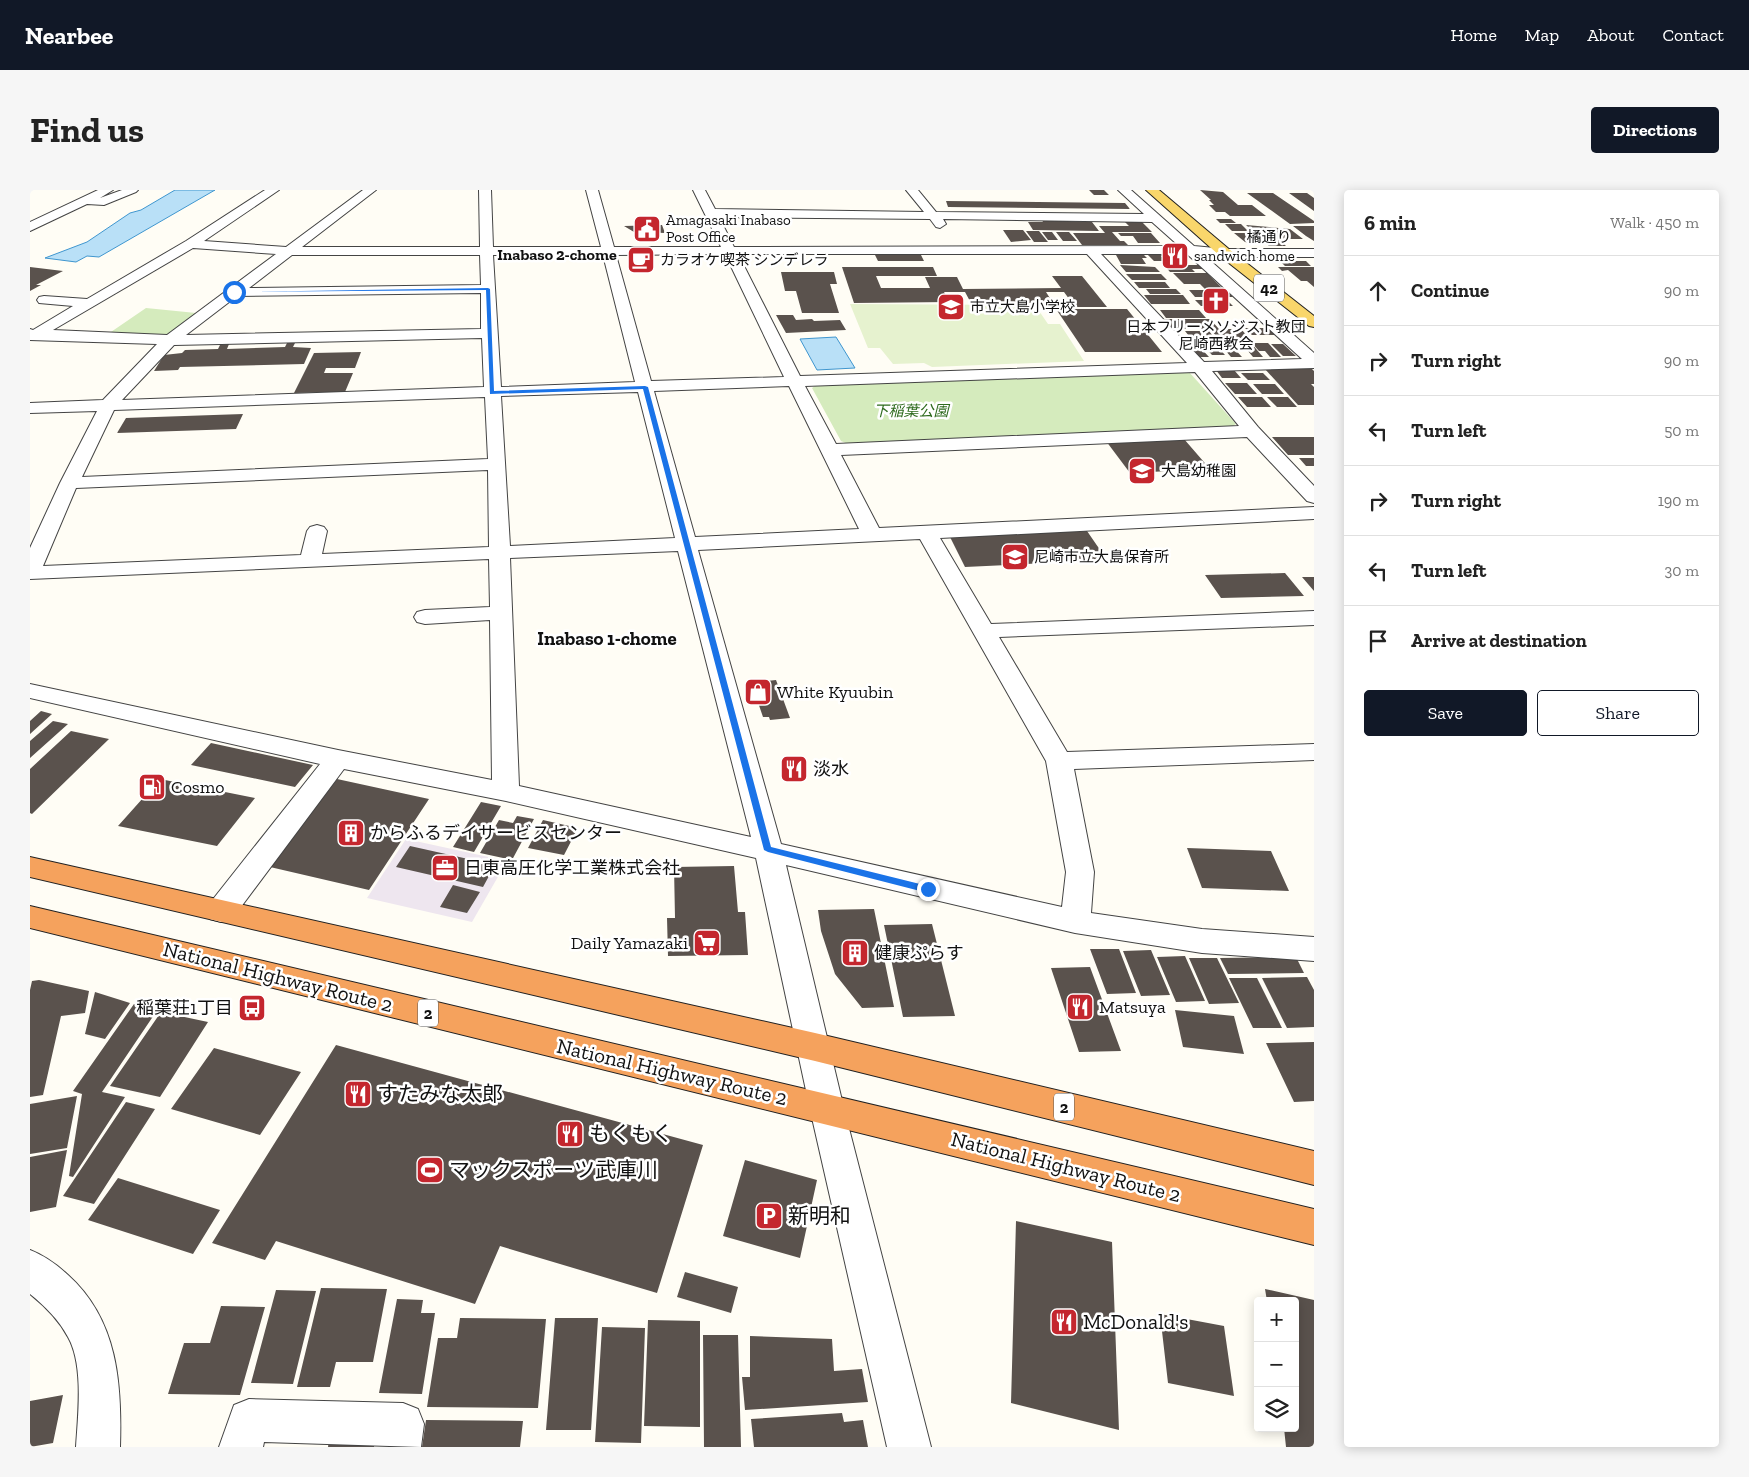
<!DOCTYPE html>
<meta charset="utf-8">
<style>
body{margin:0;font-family:"Zilla Slab","Noto Sans JP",serif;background:#f6f6f6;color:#222}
.controls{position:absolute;right:15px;bottom:15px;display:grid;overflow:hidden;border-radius:5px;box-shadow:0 2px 12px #0003}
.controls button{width:45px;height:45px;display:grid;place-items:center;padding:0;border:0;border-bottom:1px solid #e0e0e0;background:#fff;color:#222;font:25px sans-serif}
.stop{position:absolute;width:15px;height:15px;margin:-11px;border:4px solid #1a73e8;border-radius:50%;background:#fff}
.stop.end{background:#1a73e8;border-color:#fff;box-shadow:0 1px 5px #0008}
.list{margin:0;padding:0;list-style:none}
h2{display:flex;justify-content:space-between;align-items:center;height:65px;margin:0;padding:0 20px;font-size:21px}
h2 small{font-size:16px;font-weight:400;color:#767676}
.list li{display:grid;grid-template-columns:32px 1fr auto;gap:15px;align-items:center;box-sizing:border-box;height:70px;padding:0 20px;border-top:1px solid #e0e0e0}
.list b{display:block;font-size:19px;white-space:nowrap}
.list em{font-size:16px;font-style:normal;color:#767676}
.actions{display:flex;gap:10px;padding:15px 20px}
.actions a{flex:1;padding:11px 0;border:1px solid #111827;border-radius:5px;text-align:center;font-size:18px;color:#111827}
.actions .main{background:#111827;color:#fff}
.icon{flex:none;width:28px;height:28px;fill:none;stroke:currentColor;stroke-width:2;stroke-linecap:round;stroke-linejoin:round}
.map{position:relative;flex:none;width:1284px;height:1257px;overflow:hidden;border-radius:5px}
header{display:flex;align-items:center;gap:30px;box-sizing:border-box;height:70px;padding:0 25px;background:#111827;color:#fff}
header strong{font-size:24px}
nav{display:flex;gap:28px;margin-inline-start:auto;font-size:18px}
.intro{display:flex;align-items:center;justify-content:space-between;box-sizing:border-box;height:120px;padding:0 30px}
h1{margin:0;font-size:35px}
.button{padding:12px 22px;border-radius:5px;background:#111827;color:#fff;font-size:18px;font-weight:700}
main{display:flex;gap:30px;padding:0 30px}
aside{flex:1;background:#fff;border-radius:5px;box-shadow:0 2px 12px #0003}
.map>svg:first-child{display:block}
.industrial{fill:#eee6ef}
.green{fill:#d5ebbd}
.pitch{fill:#e6f2cf}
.water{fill:#b9e0f7;stroke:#3f96cf}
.building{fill:#5a524d}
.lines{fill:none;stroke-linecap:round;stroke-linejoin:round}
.minor-casing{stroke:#444;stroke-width:2}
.major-casing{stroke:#222;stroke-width:2}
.highway-casing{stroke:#222;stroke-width:2}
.minor{fill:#fff;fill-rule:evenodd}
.major{fill:#f9d66b;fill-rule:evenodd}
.highway{fill:#f5a25d;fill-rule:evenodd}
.route{fill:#1a73e8}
.labels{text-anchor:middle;stroke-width:5;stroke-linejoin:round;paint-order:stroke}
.far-poi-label{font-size:15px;fill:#111;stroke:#fff;text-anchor:start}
.far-street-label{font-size:15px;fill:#111;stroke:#fff}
.far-park-label{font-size:15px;font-style:italic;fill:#2f6b1f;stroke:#fff}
.far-neighbourhood-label{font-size:16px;font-weight:bold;fill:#111;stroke:#fff}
.shield{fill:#fff;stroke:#585858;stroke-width:1}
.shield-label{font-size:16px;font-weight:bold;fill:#111}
.poi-label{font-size:18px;fill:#111;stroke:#fff;text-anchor:start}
.neighbourhood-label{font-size:19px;font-weight:bold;fill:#111;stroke:#fff}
.near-street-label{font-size:21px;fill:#111;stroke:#fff}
.near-poi-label{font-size:21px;fill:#111;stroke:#fff;text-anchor:start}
</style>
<header>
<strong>Nearbee</strong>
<nav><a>Home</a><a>Map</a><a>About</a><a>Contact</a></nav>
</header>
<div class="intro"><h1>Find us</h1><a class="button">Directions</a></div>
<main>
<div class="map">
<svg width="1284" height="1257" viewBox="0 0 1284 1257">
<rect width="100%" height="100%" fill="#fffdf5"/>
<path class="industrial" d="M376 649 477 671 442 732 337 708Z"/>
<path class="green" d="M116 118 166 123 137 145 78 144Z
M1159 182 1206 234 1197 239 818 254 811 251 782 198 788 194Z"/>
<path class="pitch" d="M820 114 1005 115 1018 134H1030L1054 171 902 177 894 173 863 174 850 158H838Z"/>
<path class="water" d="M145 0H185L69 67 57 66 46 72 15 68 57 52 100 23 111 20Z
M806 147 825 178 787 180 770 149Z"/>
<path class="building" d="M1059 0H1074L1079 5H1064Z
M1170 0 1193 2 1208 15H1222L1236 26H1200L1195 22H1186L1179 15H1184L1179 10H1181Z
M1217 3H1243L1284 31V33L1260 34Z
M1259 3H1277L1284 8V21Z
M916 11 1095 13 1100 19 918 17Z
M1186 29H1201L1206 33H1190Z
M1012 30 1062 32 1069 41 1003 40 998 32H1013Z
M1094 31H1111L1122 42H1082L1090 51H1094L1098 55H1052L1043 43H1075L1069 36H1099Z
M1195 34H1211L1218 41H1202Z
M632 35 635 43 604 42 594 36Z
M1216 35 1260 39 1273 49H1232Z
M1263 36H1284V51L1276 46Z
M973 40H993L1001 50 981 52Z
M996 41H1009L1018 52H1004Z
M1012 42H1022L1028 50H1018Z
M1026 42H1039L1047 51H1033Z
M1088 43H1121L1130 53H1108L1103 46H1091Z
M1204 43H1221L1231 52 1225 54 1215 52Z
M1233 50H1250L1256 56H1239Z
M1116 63H1146L1153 70 1131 66 1135 71H1124Z
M845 65H891L894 71H848Z
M1086 65H1114L1117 68H1112L1116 74H1091Z
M1250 71H1276L1281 76H1255Z
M1090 75 1125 77 1130 82H1096Z
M1134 75H1170L1173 79H1162L1165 82H1140Z
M0 77 33 81 6 95H11L0 101Z
M812 77H903L907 86H846L851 98H900L895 87H927L933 99 1031 98 1022 86H1052L1077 117H1045L1034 102H1016L1023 113H941L935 102H914L920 112 824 113Z
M1248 77H1284V97L1277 91H1271L1258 80 1252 81Z
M751 82H804L807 94H800L809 123H772L766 101H755Z
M1143 83H1177L1193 99H1175L1170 94H1154Z
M1096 84H1131L1137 90H1102Z
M1104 92H1135L1140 98H1109Z
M1116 99H1146L1151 104H1120Z
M1159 100H1196L1203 107H1165Z
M1114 105H1153L1160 114H1121Z
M1165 110H1197L1203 116H1171Z
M1026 119H1097L1132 162H1055Z
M1130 120H1169L1176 128H1136Z
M746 125H763L766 130 782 129 784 131 810 130 816 140 756 143Z
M1133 129H1180L1189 139H1211L1219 148H1188L1180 139H1141Z
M1215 138H1238L1245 145H1222Z
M1155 141H1179L1183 146H1159Z
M1163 148H1185L1188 152H1167Z
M257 153H265L263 157 281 158 274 174 150 177 148 180 124 181 134 165 152 163 155 160 188 159 190 155 199 154 197 159 255 157Z
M1205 153H1221L1233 167H1223L1218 161H1213Z
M1222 153H1238L1251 167H1240L1235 161H1229Z
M1156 154H1167L1179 167H1167Z
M1190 154H1200L1212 167H1201Z
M1241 154H1253L1266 166H1253Z
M1173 155H1186L1195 165H1182Z
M331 162 325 178H296L294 183H323L315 202 264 203 284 163Z
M1234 178H1281L1284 181V194H1281L1284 197V215H1268Z
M1186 180H1204L1211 188H1192Z
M1211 183H1233L1240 190H1218Z
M1195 193H1217L1227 204H1205Z
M1223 194H1245L1254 204H1232Z
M1208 207H1232L1241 217H1217Z
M1237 207H1258L1267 217H1247Z
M213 224 206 239 87 243 96 228Z
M1242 247H1284V265H1258Z
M1154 249 1180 279 1100 283 1076 251Z
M1269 268H1284V276H1276Z
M1057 341 1077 370 935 377 920 347Z
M1255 383 1274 406 1191 408 1175 385Z
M1272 387H1284V401Z
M746 490 760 528 740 530 739 527H733L722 495 729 494 728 492Z
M11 521 22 524 0 544V531Z
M23 531 38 534 0 568V551Z
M41 541 79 549 2 624 0 623V579Z
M181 553 283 575 265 597 161 575Z
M130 589 225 608 187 656 88 636Z
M307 589 399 609 339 700 240 677Z
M451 612 471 616 444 662 423 657Z
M487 626 504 629 482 670 450 663 469 630 483 633Z
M513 630 548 638 534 665 498 658Z
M380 656 465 675 453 697 366 677Z
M1157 658 1241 661 1259 701 1172 698Z
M704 676 708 722H715L718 765 638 766 637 728H645L644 677Z
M423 695 450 702 437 723 410 717Z
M844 719 864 817 832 818 805 784 791 741 788 720Z
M902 734 925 826 873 827 854 735Z
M1060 759H1089L1106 803 1077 804Z
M1121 760 1140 805 1111 806 1093 761Z
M1155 766 1175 811 1146 812 1127 767Z
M1266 767 1274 783 1198 784 1190 768Z
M1159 768H1187L1209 813 1179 814Z
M1060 777 1091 861 1049 862 1021 778Z
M1277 787 1284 800V837L1257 838 1232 788Z
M1199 788H1227L1252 838H1223Z
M9 790 59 801 55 823 31 826 13 905 0 907V800L2 791Z
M65 802 100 813 75 849 55 844Z
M104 814 128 819 72 902 95 907 43 987 39 986 52 904 43 901Z
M1145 820 1204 826 1214 864 1153 857Z
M131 822 178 832 130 907 80 896Z
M1284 852V911L1264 912 1236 853Z
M306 855 673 955 627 1103 470 1056 445 1114 246 1051 235 1070 182 1053Z
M184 858 271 882 230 945 141 919Z
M47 906 37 958 0 964V914Z
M96 912 125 919 64 1014 33 1006Z
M37 960 26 1017 0 1022V967Z
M715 970 787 990 770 1068 693 1046Z
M88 988 190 1020 163 1064 58 1030Z
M986 1031 1082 1052 1089 1240 981 1213Z
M655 1082 708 1097 701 1123 647 1107Z
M291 1098 357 1099 343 1172H306L300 1197H267Z
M1235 1099 1284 1110V1257H1256L1254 1238H1265V1111H1237Z
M246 1100 286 1101 263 1194 221 1193Z
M367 1109 393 1110 391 1123H405L392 1204 349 1203Z
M191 1116 235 1117 210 1205 138 1204 154 1153H180Z
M1130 1124 1194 1136 1204 1206 1138 1193Z
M430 1128 516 1129 508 1218 397 1217 408 1148H427Z
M525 1128H568L561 1240H516Z
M618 1130 670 1131V1237L614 1236Z
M572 1137 615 1138 611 1253 565 1252Z
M673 1145H708L711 1257H674Z
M720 1146 802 1149 804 1181 832 1179 838 1212 715 1220 712 1187H720Z
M33 1205 23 1253 0 1257V1211Z
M812 1223 814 1232 833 1230 838 1257H724L721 1229Z
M396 1230 493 1231 490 1257H392Z
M299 1250H345L344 1257H298Z"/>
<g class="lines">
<g class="minor-casing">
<path id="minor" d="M68 0H83L70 8 92 0H108L106 2 74 15 57 14 0 41V32Z
M235 0H249L174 51 256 57 333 0H346L272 57H450L449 0H461L463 57H571L556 0H568L584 57H691L663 0H675L685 19 894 22 876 0H888L906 22 1114 24 1088 0H1101L1164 56 1195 59H1284V67H1195L1174 65 1284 163V178L1182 181 1228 237 1284 296V313L1277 311 1217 247 811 265 849 338 1284 317V329L910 348 961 434 1284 421V435L969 447 1037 562 1284 554V570L1044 579 1064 682 1061 723 1172 739 1284 747V771L1172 763 1045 743 756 675 814 919 901 1257H857L780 919 726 668 476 611 314 579 202 729 191 732 180 729 176 721 180 713 290 574 0 508V494L308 560 462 590 460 430 395 434 387 432 384 427 387 422 395 420 460 417 459 369 0 389V358L30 293 67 221 0 223V213L73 210 127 154 0 150V139L3 140 43 116 9 113 7 110 9 107 14 106 57 109 156 51ZM689 27 900 29 906 37 910 38 916 34 913 29 1122 32 1149 56 704 57ZM163 58 246 64 137 145 23 140ZM695 64 754 187 621 191 586 65ZM708 64H1057L1157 173 770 186ZM1071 64H1157L1272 169 1174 172ZM262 65H450L451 95 219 98ZM463 65H573L605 192 471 197ZM451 103V139L156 145 207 106ZM452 148 454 197 92 210 144 155ZM1165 182 1209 236 806 254 775 196ZM759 196 829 339 665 347 624 201ZM608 202 645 348 480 356 471 206ZM455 207 458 269 52 287 84 220ZM458 280 459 357 292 364 297 341 294 337 287 335 280 337 277 341 271 365 13 376 46 298ZM890 349 1016 571 1036 682 1032 717 751 654 668 360ZM648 361 721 647 489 596 480 368Z
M0 1060C15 1066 26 1074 38 1085 88 1130 92 1194 90 1257H46C48 1225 54 1175 38 1147 29 1130 15 1116 0 1104Z
M219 1209 373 1213 388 1219 394 1234 391 1257 234 1252 233 1257H189L204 1215Z"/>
</g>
<g class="major-casing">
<path id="major" d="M1116 0H1129L1200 60 1284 126V137L1279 136 1190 66Z"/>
</g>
<g class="highway-casing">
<path id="highway" d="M0 667 785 843 1284 961V995L785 871 0 687Z
M0 716 1284 1019V1055L0 738Z"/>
</g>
<use href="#minor" class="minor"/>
<use href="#major" class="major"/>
<use href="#highway" class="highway"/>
</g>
<path class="route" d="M458 98 460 99 464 201 615 196 618 197 741 657 898 696 902 699 901 702 898 703 738 662 734 660 613 199 460 204 456 100 202 102Z"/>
<defs>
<g id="civic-square" transform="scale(1.4375)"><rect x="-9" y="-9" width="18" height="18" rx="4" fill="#c4262e" stroke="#fff"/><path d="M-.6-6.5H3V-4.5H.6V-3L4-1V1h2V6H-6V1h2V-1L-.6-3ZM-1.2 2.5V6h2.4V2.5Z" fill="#fff"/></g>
<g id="restaurant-square" transform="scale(1.4375)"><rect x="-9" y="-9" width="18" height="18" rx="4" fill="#c4262e" stroke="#fff"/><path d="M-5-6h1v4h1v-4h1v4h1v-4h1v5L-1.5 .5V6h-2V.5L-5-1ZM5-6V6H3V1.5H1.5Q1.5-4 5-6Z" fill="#fff"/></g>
<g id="cafe-square" transform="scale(1.4375)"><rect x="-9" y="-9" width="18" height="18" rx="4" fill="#c4262e" stroke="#fff"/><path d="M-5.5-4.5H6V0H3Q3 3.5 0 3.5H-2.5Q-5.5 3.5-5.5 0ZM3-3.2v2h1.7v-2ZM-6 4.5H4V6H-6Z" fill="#fff"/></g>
<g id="church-square" transform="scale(1.4375)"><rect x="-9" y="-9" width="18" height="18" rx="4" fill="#c4262e" stroke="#fff"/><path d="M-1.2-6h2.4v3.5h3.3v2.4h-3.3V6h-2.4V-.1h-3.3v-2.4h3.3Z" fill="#fff"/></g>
<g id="school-square" transform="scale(1.4375)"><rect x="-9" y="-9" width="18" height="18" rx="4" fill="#c4262e" stroke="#fff"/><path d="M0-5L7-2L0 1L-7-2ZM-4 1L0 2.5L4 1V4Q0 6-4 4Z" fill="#fff"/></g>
<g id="shop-square" transform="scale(1.4375)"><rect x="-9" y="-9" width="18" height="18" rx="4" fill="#c4262e" stroke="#fff"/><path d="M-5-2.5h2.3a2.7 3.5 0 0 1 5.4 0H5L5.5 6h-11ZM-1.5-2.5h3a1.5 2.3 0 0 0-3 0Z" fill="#fff"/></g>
<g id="fuel-square" transform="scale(1.4375)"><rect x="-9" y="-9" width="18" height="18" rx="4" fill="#c4262e" stroke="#fff"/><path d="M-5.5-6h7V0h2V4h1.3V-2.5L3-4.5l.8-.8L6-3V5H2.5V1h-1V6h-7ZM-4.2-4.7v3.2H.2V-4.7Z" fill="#fff"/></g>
<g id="building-square" transform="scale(1.4375)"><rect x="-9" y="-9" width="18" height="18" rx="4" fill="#c4262e" stroke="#fff"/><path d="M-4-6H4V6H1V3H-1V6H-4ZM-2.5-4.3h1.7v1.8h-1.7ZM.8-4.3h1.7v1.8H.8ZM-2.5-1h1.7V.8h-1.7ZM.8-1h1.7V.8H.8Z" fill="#fff"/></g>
<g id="office-square" transform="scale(1.4375)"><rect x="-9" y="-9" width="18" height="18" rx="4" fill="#c4262e" stroke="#fff"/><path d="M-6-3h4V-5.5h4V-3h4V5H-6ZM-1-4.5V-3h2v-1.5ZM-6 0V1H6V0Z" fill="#fff"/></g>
<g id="supermarket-square" transform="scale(1.4375)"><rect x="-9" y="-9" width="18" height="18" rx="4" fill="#c4262e" stroke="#fff"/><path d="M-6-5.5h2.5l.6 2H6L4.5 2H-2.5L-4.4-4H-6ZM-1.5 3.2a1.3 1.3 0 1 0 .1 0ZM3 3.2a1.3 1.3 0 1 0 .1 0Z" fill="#fff"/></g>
<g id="bus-square" transform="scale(1.4375)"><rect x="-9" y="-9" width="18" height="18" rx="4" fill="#c4262e" stroke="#fff"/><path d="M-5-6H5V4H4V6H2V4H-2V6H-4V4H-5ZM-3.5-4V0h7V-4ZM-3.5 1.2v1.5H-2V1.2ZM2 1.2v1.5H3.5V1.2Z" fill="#fff"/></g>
<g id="stadium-square" transform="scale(1.4375)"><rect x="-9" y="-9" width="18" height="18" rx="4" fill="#c4262e" stroke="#fff"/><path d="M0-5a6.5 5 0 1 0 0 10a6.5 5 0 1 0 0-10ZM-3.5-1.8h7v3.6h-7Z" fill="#fff"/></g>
<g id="parking-square" transform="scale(1.4375)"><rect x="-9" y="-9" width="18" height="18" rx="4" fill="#c4262e" stroke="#fff"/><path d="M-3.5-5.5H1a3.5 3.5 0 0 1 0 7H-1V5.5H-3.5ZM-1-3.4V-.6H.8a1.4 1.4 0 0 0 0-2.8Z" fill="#fff"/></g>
</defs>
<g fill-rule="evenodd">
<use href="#civic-square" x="617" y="39"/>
<use href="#restaurant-square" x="1145" y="66"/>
<use href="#cafe-square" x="611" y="70"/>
<use href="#church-square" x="1186" y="111"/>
<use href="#school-square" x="921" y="117"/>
<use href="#school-square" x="1112" y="281"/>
<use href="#school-square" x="985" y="367"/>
<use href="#shop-square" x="728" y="502"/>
<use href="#restaurant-square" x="764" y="579"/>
<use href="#fuel-square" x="122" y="597"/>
<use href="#building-square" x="321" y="643"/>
<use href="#office-square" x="415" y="678"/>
<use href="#supermarket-square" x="677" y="753"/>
<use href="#building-square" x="825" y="763"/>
<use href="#restaurant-square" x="1050" y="817"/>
<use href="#bus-square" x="222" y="818"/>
<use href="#restaurant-square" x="328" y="904"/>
<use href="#restaurant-square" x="540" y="944"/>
<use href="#stadium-square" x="400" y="980"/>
<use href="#parking-square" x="739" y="1026"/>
<use href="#restaurant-square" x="1034" y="1132"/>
</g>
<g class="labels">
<g class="far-poi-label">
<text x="636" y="35">Amagasaki Inabaso<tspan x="636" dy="17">Post Office</tspan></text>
<text x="1164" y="71">sandwich home</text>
<text x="630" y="75">カラオケ喫茶 シンデレラ</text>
<text x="940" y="122">市立大島小学校</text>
<text x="1186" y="142" text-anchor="middle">日本フリーメソジスト教団<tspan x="1186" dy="17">尼崎西教会</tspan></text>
<text x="1131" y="286">大島幼稚園</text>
<text x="1004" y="372">尼崎市立大島保育所</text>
</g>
<g class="far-street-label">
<text x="1239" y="52">橘通り</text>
</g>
<g class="far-park-label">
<text x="881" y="226">下稲葉公園</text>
</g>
<g class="far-neighbourhood-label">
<text x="527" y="70">Inabaso 2-chome</text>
</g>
<g class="shield">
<rect x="1224" y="84.5" width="30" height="27" rx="4"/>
<rect x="388" y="809.5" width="20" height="27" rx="4"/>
<rect x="1024" y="903.5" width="20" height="27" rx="4"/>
</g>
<g class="shield-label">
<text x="1239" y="104">42</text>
<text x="398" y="829">2</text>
<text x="1034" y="923">2</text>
</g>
<g class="poi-label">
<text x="747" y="508">White Kyuubin</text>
<text x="783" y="585">淡水</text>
<text x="141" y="603">Cosmo</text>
<text x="340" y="649">からふるデイサービスセンター</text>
<text x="434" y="684">日東高圧化学工業株式会社</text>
<text x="658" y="759" text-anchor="end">Daily Yamazaki</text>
<text x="844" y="769">健康ぷらす</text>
<text x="1069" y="823">Matsuya</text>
<text x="203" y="824" text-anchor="end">稲葉荘1丁目</text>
</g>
<g class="neighbourhood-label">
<text x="577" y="455">Inabaso 1-chome</text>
</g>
<g class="near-street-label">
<text transform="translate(248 787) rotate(14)" y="7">National Highway Route 2</text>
<text transform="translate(642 882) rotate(13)" y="7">National Highway Route 2</text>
<text transform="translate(1036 977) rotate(14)" y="7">National Highway Route 2</text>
</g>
<g class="near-poi-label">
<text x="347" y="911">すたみな太郎</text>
<text x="559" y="951">もくもく</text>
<text x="419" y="987">マックスポーツ武庫川</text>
<text x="758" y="1033">新明和</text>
<text x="1053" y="1139">McDonald's</text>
</g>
</g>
</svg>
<div class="controls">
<button>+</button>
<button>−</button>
<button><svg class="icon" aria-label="layers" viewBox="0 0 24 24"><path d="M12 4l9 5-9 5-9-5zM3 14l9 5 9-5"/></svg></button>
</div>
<div class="stop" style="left:204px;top:102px"></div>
<div class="stop end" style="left:898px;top:699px"></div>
</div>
<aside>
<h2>6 min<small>Walk · 450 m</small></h2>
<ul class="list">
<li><svg class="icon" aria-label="ahead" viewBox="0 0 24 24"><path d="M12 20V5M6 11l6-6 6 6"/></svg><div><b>Continue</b></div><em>90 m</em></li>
<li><svg class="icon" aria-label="right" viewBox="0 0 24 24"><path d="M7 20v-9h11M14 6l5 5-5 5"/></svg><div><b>Turn right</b></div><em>90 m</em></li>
<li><svg class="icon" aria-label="left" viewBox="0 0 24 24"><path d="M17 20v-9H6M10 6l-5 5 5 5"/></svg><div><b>Turn left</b></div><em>50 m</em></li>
<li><svg class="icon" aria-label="right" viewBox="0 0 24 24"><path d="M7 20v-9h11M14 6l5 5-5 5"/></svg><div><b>Turn right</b></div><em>190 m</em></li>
<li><svg class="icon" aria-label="left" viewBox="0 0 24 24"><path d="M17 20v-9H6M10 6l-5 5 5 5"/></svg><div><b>Turn left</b></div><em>30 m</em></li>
<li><svg class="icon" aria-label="arrive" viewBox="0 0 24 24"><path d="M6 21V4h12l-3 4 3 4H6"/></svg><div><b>Arrive at destination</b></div></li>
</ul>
<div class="actions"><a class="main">Save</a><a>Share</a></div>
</aside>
</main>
